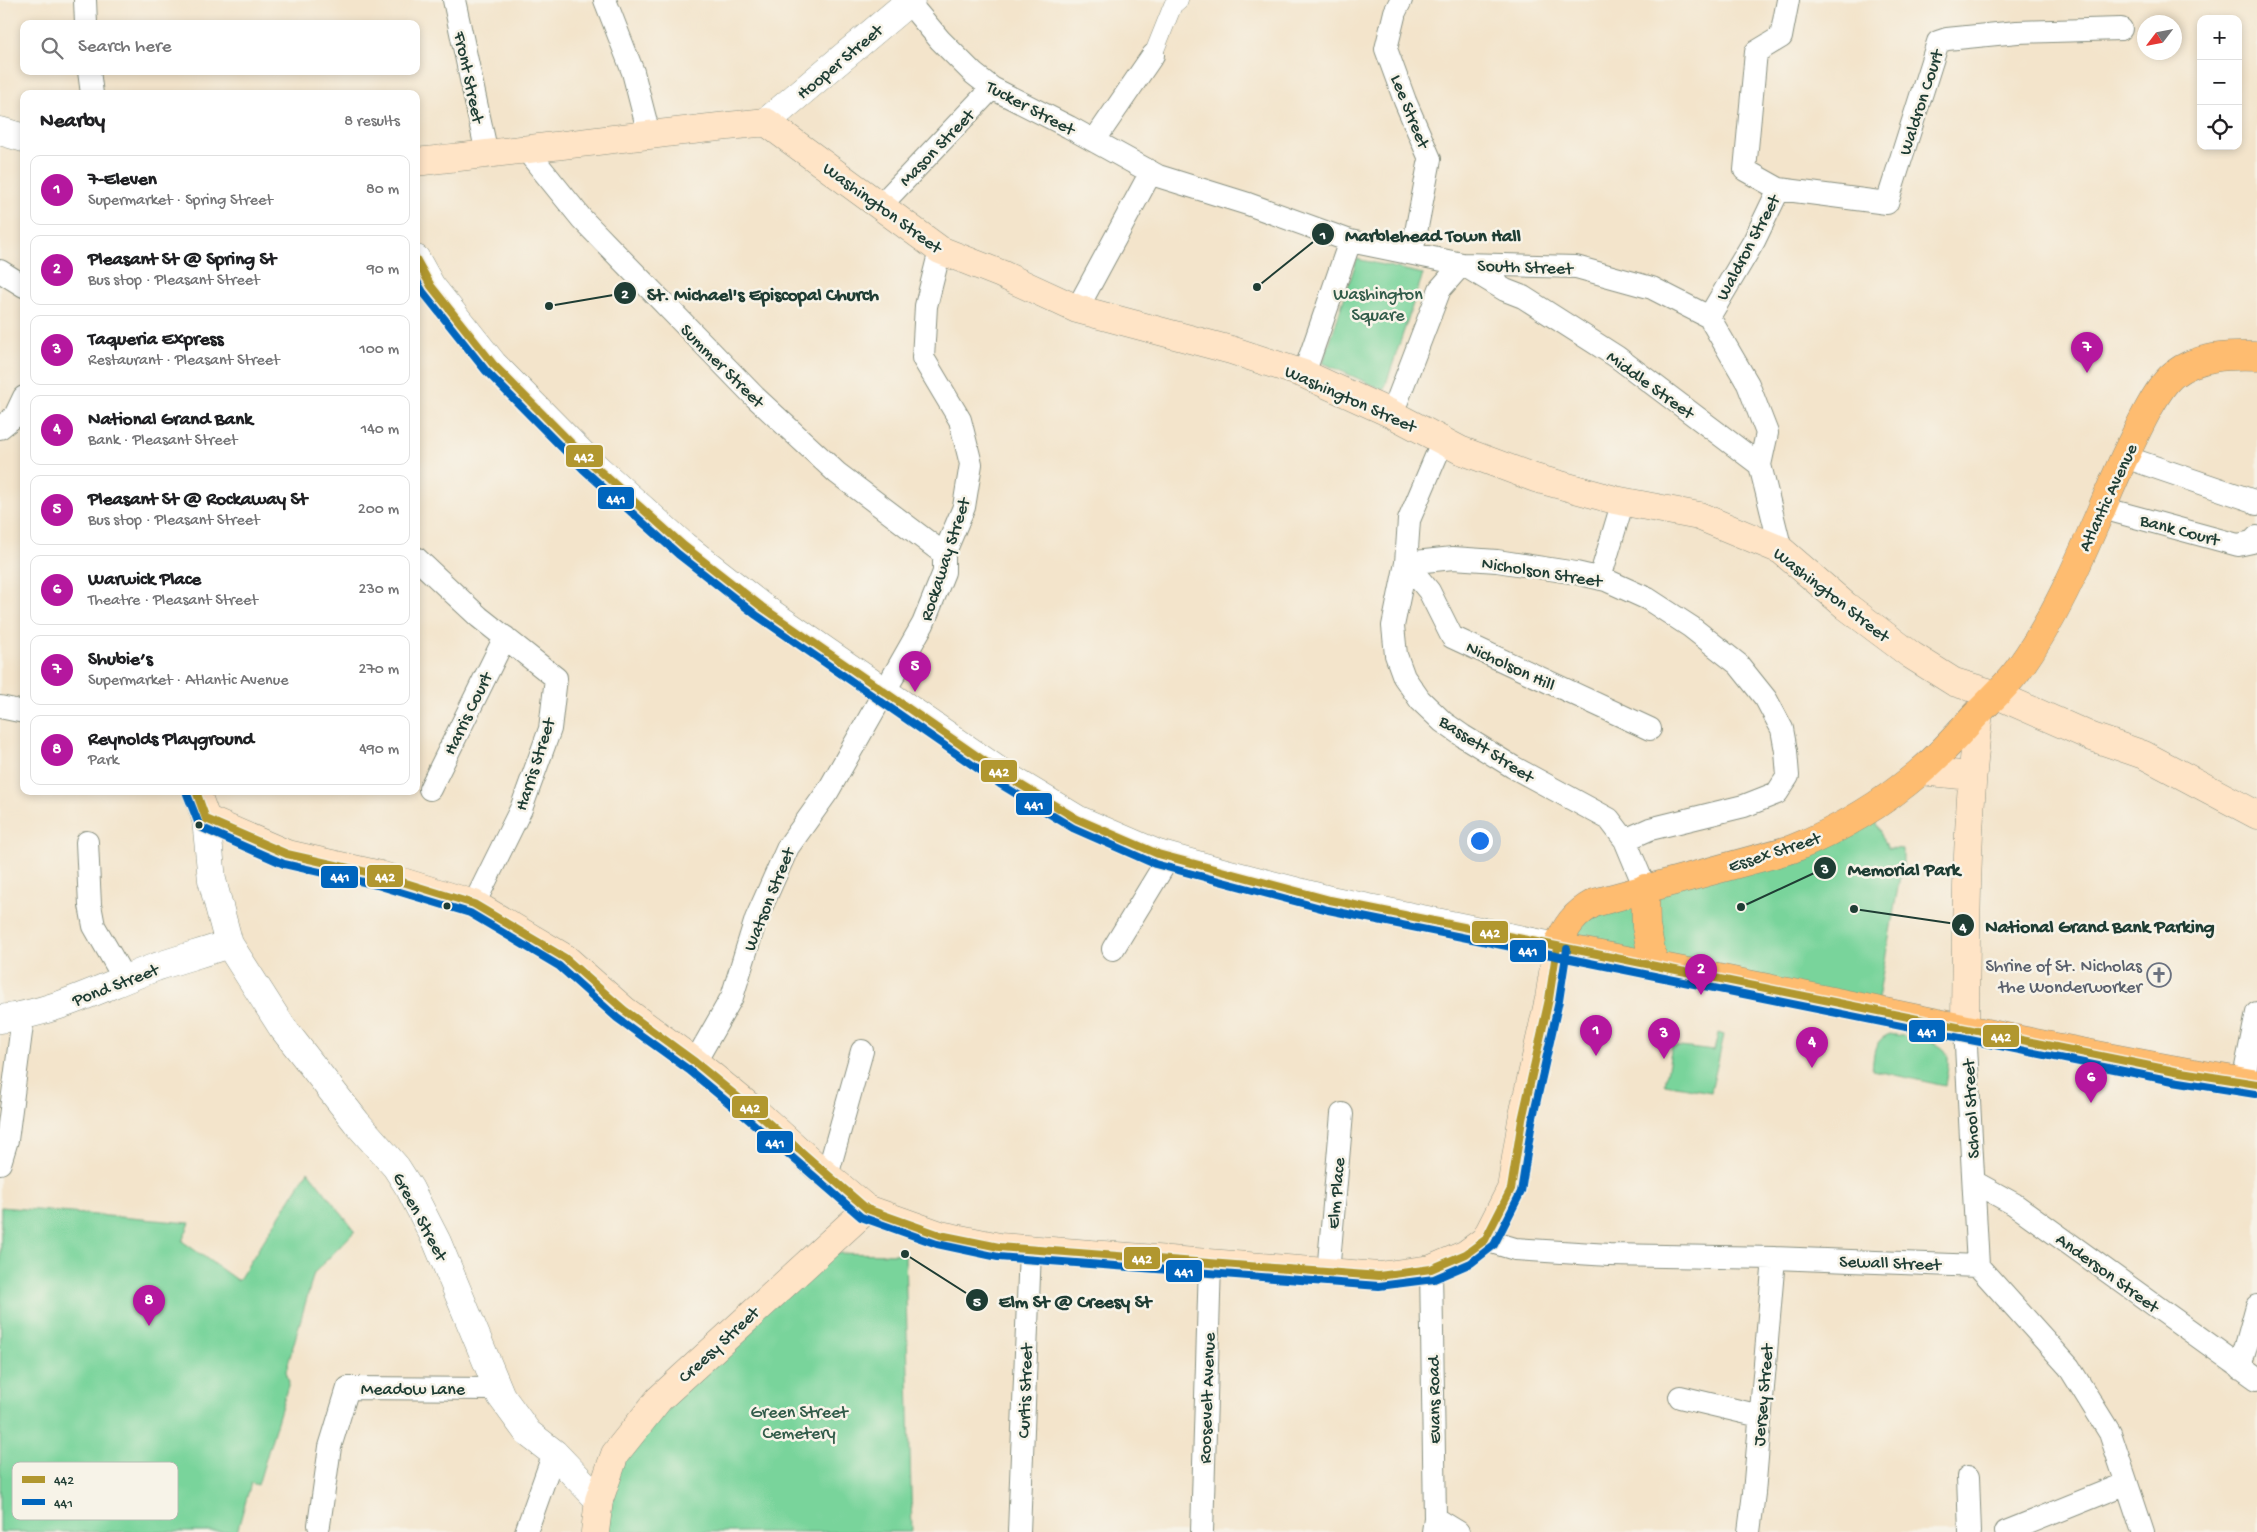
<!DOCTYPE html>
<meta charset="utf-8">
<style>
body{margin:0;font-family:"Gochi Hand",sans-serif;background:#f2f2f2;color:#202124}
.controls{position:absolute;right:15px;top:15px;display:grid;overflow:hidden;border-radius:10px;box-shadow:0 2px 8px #0003}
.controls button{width:45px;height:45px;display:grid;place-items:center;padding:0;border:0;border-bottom:1px solid #e0e0e0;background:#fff;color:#202124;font:25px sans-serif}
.compass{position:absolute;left:2137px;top:15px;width:45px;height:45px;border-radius:50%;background:#fff;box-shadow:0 2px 8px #0003;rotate:238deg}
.you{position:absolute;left:1479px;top:840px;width:18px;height:18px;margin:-12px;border:4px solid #fff;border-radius:50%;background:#1a73e8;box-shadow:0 0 0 8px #1a73e833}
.badge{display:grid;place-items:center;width:32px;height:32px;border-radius:50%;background:#b5179e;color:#fff;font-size:16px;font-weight:700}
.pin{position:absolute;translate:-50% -41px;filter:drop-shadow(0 1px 2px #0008)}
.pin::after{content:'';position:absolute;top:26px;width:18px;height:15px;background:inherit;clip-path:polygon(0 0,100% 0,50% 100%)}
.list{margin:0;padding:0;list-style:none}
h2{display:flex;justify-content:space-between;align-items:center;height:65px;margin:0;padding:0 20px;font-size:21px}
h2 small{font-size:16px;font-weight:400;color:#757577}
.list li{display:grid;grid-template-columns:32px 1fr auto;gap:15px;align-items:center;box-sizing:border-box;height:70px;margin:0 10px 10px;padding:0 10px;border:1px solid #e0e0e0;border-radius:10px}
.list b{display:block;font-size:19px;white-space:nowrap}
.list p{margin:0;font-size:16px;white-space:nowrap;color:#757577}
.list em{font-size:16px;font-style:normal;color:#757577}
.icon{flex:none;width:28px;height:28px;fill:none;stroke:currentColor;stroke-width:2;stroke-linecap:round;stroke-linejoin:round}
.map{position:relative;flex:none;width:2257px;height:1532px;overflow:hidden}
.search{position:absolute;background:#fff;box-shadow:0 2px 8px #0003;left:20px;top:20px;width:400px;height:55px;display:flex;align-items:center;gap:12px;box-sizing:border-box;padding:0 18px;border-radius:10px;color:#757577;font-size:19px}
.panel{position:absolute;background:#fff;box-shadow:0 2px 8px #0003;left:20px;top:90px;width:400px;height:705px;border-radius:10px}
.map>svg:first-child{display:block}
.green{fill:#79d49b;stroke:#4c8868}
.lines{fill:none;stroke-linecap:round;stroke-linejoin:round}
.pedestrian-casing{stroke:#899080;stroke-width:19}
.minor-casing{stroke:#899080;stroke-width:24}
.tertiary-casing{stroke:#899080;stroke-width:29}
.secondary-casing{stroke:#899080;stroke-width:29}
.primary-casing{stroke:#899080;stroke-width:29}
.pedestrian{stroke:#fff;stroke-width:18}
.minor{stroke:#fff;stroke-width:22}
.tertiary{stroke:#fff;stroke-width:28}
.secondary{stroke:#ffe4c6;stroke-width:28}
.primary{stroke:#febc70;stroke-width:28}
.bus-1-casing{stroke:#f7f3e8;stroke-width:11}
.bus-2-casing{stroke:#f7f3e8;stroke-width:11}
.bus-1{stroke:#b1972f;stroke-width:8}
.bus-2{stroke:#0065bd;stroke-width:8}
.bus-dot{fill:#1f3d34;stroke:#f7f3e8;stroke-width:2}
.labels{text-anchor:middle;stroke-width:5;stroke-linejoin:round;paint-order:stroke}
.street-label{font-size:18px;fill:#1f3d34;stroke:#f7f3e8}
.park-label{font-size:18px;fill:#315b49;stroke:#f7f3e8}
.worship-label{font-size:18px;fill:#5b616d;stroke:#f7f3e8;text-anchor:end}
.key{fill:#f7f3e8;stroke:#b6bcb2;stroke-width:1}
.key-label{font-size:14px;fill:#1f3d34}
.leader{fill:none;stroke:#1f3d34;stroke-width:2}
.callout-dot{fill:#1f3d34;stroke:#f7f3e8;stroke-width:2}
.mark-label{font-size:15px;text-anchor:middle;font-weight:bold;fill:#fff}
.callout-label{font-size:19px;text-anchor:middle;font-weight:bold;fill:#1f3d34;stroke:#f7f3e8;stroke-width:5;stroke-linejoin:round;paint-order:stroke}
.line-badge{stroke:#f7f3e8;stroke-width:2}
.badge-label{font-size:14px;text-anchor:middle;font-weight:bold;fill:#fff}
</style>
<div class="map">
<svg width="2257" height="1532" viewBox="0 0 2257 1532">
<rect width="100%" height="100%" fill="#f7f3e8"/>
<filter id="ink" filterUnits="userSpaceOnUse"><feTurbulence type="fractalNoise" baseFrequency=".02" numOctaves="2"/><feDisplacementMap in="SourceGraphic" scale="10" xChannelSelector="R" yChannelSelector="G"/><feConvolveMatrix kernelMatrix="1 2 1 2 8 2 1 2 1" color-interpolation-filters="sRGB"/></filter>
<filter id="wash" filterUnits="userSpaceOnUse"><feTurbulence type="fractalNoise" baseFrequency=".0096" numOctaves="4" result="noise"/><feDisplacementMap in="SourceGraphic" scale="20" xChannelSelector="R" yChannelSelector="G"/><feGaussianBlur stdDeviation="1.12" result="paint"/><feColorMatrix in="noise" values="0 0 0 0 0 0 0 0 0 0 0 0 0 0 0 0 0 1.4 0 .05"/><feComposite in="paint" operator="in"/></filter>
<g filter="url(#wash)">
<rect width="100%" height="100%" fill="#f3e4cb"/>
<path class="green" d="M1357 259 1423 274 1384 390 1323 363Z
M1869 809 1888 848 1903 849V873L1900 876 1876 1010 1557 947 1565 928Z
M1718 1033 1724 1035 1711 1092 1665 1084 1672 1046 1714 1051Z
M1890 1034C1905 1037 1947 1039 1948 1058 1949 1067 1946 1077 1945 1086L1872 1070C1874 1055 1873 1040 1890 1034Z
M308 1171 355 1231 314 1273 286 1371 289 1382 258 1485 251 1483 237 1532H0L1 1207 190 1223 182 1241 238 1281Z
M818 1253 905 1254 912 1532H596L615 1454Z"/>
</g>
<g filter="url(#ink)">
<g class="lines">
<g class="pedestrian-casing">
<path id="pedestrian" d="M1153 55 1173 5 1179 0"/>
</g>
<g class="minor-casing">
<path id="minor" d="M85 0 86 24
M454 0 487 154
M605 0 633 72 649 134
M1401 0 1395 12 1386 49 1405 101 1430 159 1412 253
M909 3 940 40 974 74 992 88 1069 127 1158 176 1248 204 1350 241 1462 264 1576 267 1652 288 1709 317 1748 384 1767 433 1760 465
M89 71 92 94
M1094 141 1153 55
M527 151 582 219 755 397 837 473 944 554
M1779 189 1887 203 1938 42 1947 39 2017 32 2121 29
M880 206 992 88
M0 271 24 286
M1077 309 1151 172
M1709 317 1754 241 1779 189 1745 170 1756 52 1781 37 1788 0
M1304 374 1350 241
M1392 414 1440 289 1462 264 1505 290 1523 297 1617 357 1760 465 1781 550
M0 428 15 416 24 397
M1443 440 1409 520 1406 563 1393 626 1396 655 1404 677 1420 700 1443 722 1463 736 1513 767 1609 819 1625 840 1645 888
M2125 457 2254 501 2257 504
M2102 508 2238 545 2252 542 2257 537
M416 558 479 617 556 678 550 729 521 809 474 904
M1406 563 1453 558 1497 561 1576 573 1606 580 1648 599 1691 627 1738 664 1766 699 1782 729 1786 751 1788 776 1777 793 1744 806 1650 829 1625 840
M1406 563 1429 591 1452 637 1650 729
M1600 578 1623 501
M0 707 24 712
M430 789 505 637
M87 842 90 905 94 926 125 980
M1113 949 1169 857
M1965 1028 1978 1266
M695 1062 732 997 756 919 788 847 828 791 923 624 944 572V554L964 507 971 464 960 420 923 358 926 306 940 250
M2243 1082 2257 1013
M0 1163 7 1140 23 1017
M827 1176 862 1051
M1974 1182 2014 1204 2257 1379
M1485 1240 1515 1249 1609 1255 1774 1258 1978 1266 2069 1367 2110 1433 2143 1532
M1431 1269 1435 1518 1433 1532
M1328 1273 1342 1114
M2240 1368 2257 1306
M1680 1397 1760 1416
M1968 1477 1970 1532
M1435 1518 1458 1532
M319 1525 330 1447 348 1388 498 1389
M526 1532 554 1453
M1019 1532 1030 1250
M1202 1532 1210 1263
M1749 1532 1754 1493 1774 1258
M2006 1532 2125 1484"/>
</g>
<g class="tertiary-casing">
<path id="tertiary" d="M766 122 911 0
M0 131 24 138
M416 259 431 286 493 364 590 462 684 546 762 607 1006 776 1077 819 1158 854 1222 872 1330 900 1557 947
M206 819 212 880 229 944 282 1027 357 1123 396 1167 410 1189 437 1242 501 1396 528 1433 554 1453 599 1500
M0 1019C55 1013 104 986 156 967 180 959 205 952 229 944"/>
</g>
<g class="secondary-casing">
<path id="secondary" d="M416 162C533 149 650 134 766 122L940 250 1001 274 1077 309 1231 350 1304 374 1392 414 1460 450 1535 478 1615 500 1699 516 1781 550 1846 606 1911 655 1954 682 1997 695 2092 737 2144 755 2257 815
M1921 771 1971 776
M196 791 206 819 287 854 380 875 474 904 565 958 624 1010 695 1062 756 1112 818 1168 867 1209 940 1235 999 1247 1379 1276 1431 1269 1466 1254 1485 1240 1511 1189 1522 1120 1549 999 1557 947
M1965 1028C1966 922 1966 817 1979 712
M595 1532 599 1500 615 1454 659 1399 867 1209"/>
</g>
<g class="primary-casing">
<path id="primary" d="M2257 356C2229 355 2197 356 2174 374 2155 389 2135 436 2124 458 2092 528 2065 604 2020 667 2007 686 1989 701 1974 717 1957 736 1940 755 1921 771 1883 804 1839 830 1792 849L1594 903C1574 914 1566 926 1557 947 1791 989 2023 1045 2257 1084
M1645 888 1646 927 1654 964"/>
</g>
<use href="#pedestrian" class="pedestrian"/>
<use href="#minor" class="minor"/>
<use href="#tertiary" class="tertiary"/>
<use href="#secondary" class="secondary"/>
<use href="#primary" class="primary"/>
<g class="bus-1-casing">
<path id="bus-1" d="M416 259 431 286 493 364 590 462 684 546 762 607 1006 776 1077 819 1158 854 1330 900 2175 1071 2257 1084
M196 791 206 819 287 854 380 875 474 904 565 958 624 1010 695 1062 756 1112 867 1209 940 1235 999 1247 1379 1276 1431 1269 1466 1254 1485 1240 1511 1189 1522 1120 1549 999 1557 947"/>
</g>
<g class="bus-2-casing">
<path id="bus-2" d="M416 280 423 292 486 371 583 469 678 554 756 615 1000 784 1073 828 1155 864 1328 910 2173 1081 2255 1094
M187 794 200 827 284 864 377 885 470 913 559 966 617 1018 689 1070 749 1120 861 1217 937 1244 998 1257 1379 1286 1434 1279 1471 1263 1494 1245 1521 1192 1532 1122 1559 1001 1567 949"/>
</g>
<use href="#bus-1" class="bus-1"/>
<use href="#bus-2" class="bus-2"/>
</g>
</g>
<defs>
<g id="church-ring" transform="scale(1.25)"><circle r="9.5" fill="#f7f3e8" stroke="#6b7280" stroke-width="1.5"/><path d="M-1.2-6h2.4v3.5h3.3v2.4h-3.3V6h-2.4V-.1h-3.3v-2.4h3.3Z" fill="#6b7280"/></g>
</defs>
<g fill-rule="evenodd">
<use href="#church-ring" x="2159" y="975"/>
</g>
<g class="bus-dot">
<circle cx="199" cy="825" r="4.5"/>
<circle cx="447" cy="906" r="4.5"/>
</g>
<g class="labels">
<g class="street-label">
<text transform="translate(839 61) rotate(-40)" y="6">Hooper Street</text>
<text transform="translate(470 77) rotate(78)" y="6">Front Street</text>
<text transform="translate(1920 102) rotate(-72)" y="6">Waldron Court</text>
<text transform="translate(1031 107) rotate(28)" y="6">Tucker Street</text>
<text transform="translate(1411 111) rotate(68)" y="6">Lee Street</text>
<text transform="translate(936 147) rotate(-46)" y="6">Mason Street</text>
<text transform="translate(883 207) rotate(36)" y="6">Washington Street</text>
<text transform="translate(1747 247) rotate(-62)" y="6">Waldron Street</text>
<text transform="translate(1525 266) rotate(2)" y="6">South Street</text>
<text transform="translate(723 365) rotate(45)" y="6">Summer Street</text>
<text transform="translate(1651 384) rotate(36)" y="6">Middle Street</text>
<text transform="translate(1351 398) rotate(24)" y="6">Washington Street</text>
<text transform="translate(2107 497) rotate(-65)" y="6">Atlantic Avenue</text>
<text transform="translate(2180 529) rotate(15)" y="6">Bank Court</text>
<text transform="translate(944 559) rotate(-72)" y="6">Rockaway Street</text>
<text transform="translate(1542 571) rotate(9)" y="6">Nicholson Street</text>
<text transform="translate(1832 594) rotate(38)" y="6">Washington Street</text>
<text transform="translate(1511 665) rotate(25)" y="6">Nicholson Hill</text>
<text transform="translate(467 713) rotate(-64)" y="6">Harris Court</text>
<text transform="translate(1487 748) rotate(33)" y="6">Bassett Street</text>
<text transform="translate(534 764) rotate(-72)" y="6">Harris Street</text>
<text transform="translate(1774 851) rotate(-18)" y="6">Essex Street</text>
<text transform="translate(768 899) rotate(-68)" y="6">Watson Street</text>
<text transform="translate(115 984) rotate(-21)" y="6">Pond Street</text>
<text transform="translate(1970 1109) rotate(-93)" y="6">School Street</text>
<text transform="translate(1335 1193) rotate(-85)" y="6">Elm Place</text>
<text transform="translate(421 1216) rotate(62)" y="6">Green Street</text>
<text transform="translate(1890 1262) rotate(2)" y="6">Sewall Street</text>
<text transform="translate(2108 1272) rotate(36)" y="6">Anderson Street</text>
<text transform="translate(718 1344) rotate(-43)" y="6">Creesy Street</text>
<text x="413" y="1394">Meadow Lane</text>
<text transform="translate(1024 1391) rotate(-88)" y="6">Curtis Street</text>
<text transform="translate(1762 1395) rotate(-85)" y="6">Jersey Street</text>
<text transform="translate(1206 1398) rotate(-88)" y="6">Roosevelt Avenue</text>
<text transform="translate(1433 1400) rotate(-91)" y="6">Evans Road</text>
</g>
<g class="park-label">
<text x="1378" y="299">Washington<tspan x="1378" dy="21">Square</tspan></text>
<text x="799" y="1417">Green Street<tspan x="799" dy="21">Cemetery</tspan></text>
</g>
<g class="worship-label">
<text x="2142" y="971">Shrine of St. Nicholas<tspan x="2142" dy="21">the Wonderworker</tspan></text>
</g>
</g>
<rect x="12" y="1462" width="166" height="58" rx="8" class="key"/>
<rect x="22" y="1476" width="23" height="7" fill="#b1972f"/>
<rect x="22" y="1499" width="23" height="6" fill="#0065bd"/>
<g class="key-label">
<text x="54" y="1484">442</text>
<text x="54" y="1507">441</text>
</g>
<path class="leader" d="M1257 287L1323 234M549 306L625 293M1741 907L1825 868M1854 909L1963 925M905 1254L977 1300"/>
<g class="callout-dot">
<circle cx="1257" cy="287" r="5"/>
<circle cx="549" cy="306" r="5"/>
<circle cx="1741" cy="907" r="5"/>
<circle cx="1854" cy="909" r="5"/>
<circle cx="905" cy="1254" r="5"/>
<circle cx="1323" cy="234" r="12"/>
<circle cx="625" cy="293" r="12"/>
<circle cx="1825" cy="868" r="12"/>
<circle cx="1963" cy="925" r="12"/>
<circle cx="977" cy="1300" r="12"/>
</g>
<g class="mark-label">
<text x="1323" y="239">1</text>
<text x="625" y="298">2</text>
<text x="1825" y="873">3</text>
<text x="1963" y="931">4</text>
<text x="977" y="1306">5</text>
</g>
<g class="callout-label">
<text x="1433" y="241">Marblehead Town Hall</text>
<text x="763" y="300">St. Michael's Episcopal Church</text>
<text x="1904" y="875">Memorial Park</text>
<text x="2100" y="932">National Grand Bank Parking</text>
<text x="1075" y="1307">Elm St @ Creesy St</text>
</g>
<g class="line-badge">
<rect x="565" y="444" width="39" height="24" rx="5" fill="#b1972f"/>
<rect x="597" y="486" width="38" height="24" rx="5" fill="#0065bd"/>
<rect x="980" y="759" width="38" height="24" rx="5" fill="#b1972f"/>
<rect x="1015" y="792" width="38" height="24" rx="5" fill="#0065bd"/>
<rect x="366" y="864" width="38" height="24" rx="5" fill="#b1972f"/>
<rect x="320" y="865" width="39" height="24" rx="5" fill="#0065bd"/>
<rect x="1471" y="920" width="38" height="24" rx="5" fill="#b1972f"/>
<rect x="1509" y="939" width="38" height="24" rx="5" fill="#0065bd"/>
<rect x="1908" y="1019" width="38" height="24" rx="5" fill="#0065bd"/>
<rect x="1982" y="1024" width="38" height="24" rx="5" fill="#b1972f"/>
<rect x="731" y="1095" width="38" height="24" rx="5" fill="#b1972f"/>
<rect x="756" y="1130" width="38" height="24" rx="5" fill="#0065bd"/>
<rect x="1123" y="1246" width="38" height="24" rx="5" fill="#b1972f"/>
<rect x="1165" y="1259" width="38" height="24" rx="5" fill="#0065bd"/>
</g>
<g class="badge-label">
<text x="584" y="461">442</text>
<text x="616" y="503">441</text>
<text x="999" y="776">442</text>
<text x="1034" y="809">441</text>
<text x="385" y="881">442</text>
<text x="340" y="881">441</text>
<text x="1490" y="937">442</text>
<text x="1528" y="955">441</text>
<text x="1927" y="1036">441</text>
<text x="2001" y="1041">442</text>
<text x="750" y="1112">442</text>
<text x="775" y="1147">441</text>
<text x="1142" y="1263">442</text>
<text x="1184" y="1276">441</text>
</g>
</svg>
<div class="controls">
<button>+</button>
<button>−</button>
<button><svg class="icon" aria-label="locate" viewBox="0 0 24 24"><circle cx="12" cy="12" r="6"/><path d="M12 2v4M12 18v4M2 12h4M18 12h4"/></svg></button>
</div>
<svg class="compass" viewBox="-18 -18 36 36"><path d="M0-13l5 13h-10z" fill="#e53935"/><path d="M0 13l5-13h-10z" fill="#757577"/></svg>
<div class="you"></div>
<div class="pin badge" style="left:1596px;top:1056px">1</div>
<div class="pin badge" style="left:1701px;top:995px">2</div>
<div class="pin badge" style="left:1664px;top:1059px">3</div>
<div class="pin badge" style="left:1812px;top:1068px">4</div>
<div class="pin badge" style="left:915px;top:692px">5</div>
<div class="pin badge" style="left:2091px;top:1103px">6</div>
<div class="pin badge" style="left:2087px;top:373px">7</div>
<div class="pin badge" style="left:149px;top:1326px">8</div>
<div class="search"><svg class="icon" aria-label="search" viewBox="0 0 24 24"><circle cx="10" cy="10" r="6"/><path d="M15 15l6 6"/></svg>Search here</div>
<section class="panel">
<h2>Nearby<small>8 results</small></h2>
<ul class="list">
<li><span class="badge">1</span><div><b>7-Eleven</b><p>Supermarket · Spring Street</p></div><em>80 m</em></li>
<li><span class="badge">2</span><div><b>Pleasant St @ Spring St</b><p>Bus stop · Pleasant Street</p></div><em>90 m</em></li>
<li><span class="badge">3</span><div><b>Taqueria Express</b><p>Restaurant · Pleasant Street</p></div><em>100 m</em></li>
<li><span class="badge">4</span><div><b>National Grand Bank</b><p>Bank · Pleasant Street</p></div><em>140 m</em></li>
<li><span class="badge">5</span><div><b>Pleasant St @ Rockaway St</b><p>Bus stop · Pleasant Street</p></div><em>200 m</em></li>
<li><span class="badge">6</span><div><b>Warwick Place</b><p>Theatre · Pleasant Street</p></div><em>230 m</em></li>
<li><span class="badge">7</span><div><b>Shubie’s</b><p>Supermarket · Atlantic Avenue</p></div><em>270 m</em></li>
<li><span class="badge">8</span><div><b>Reynolds Playground</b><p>Park</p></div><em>490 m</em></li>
</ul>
</section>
</div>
